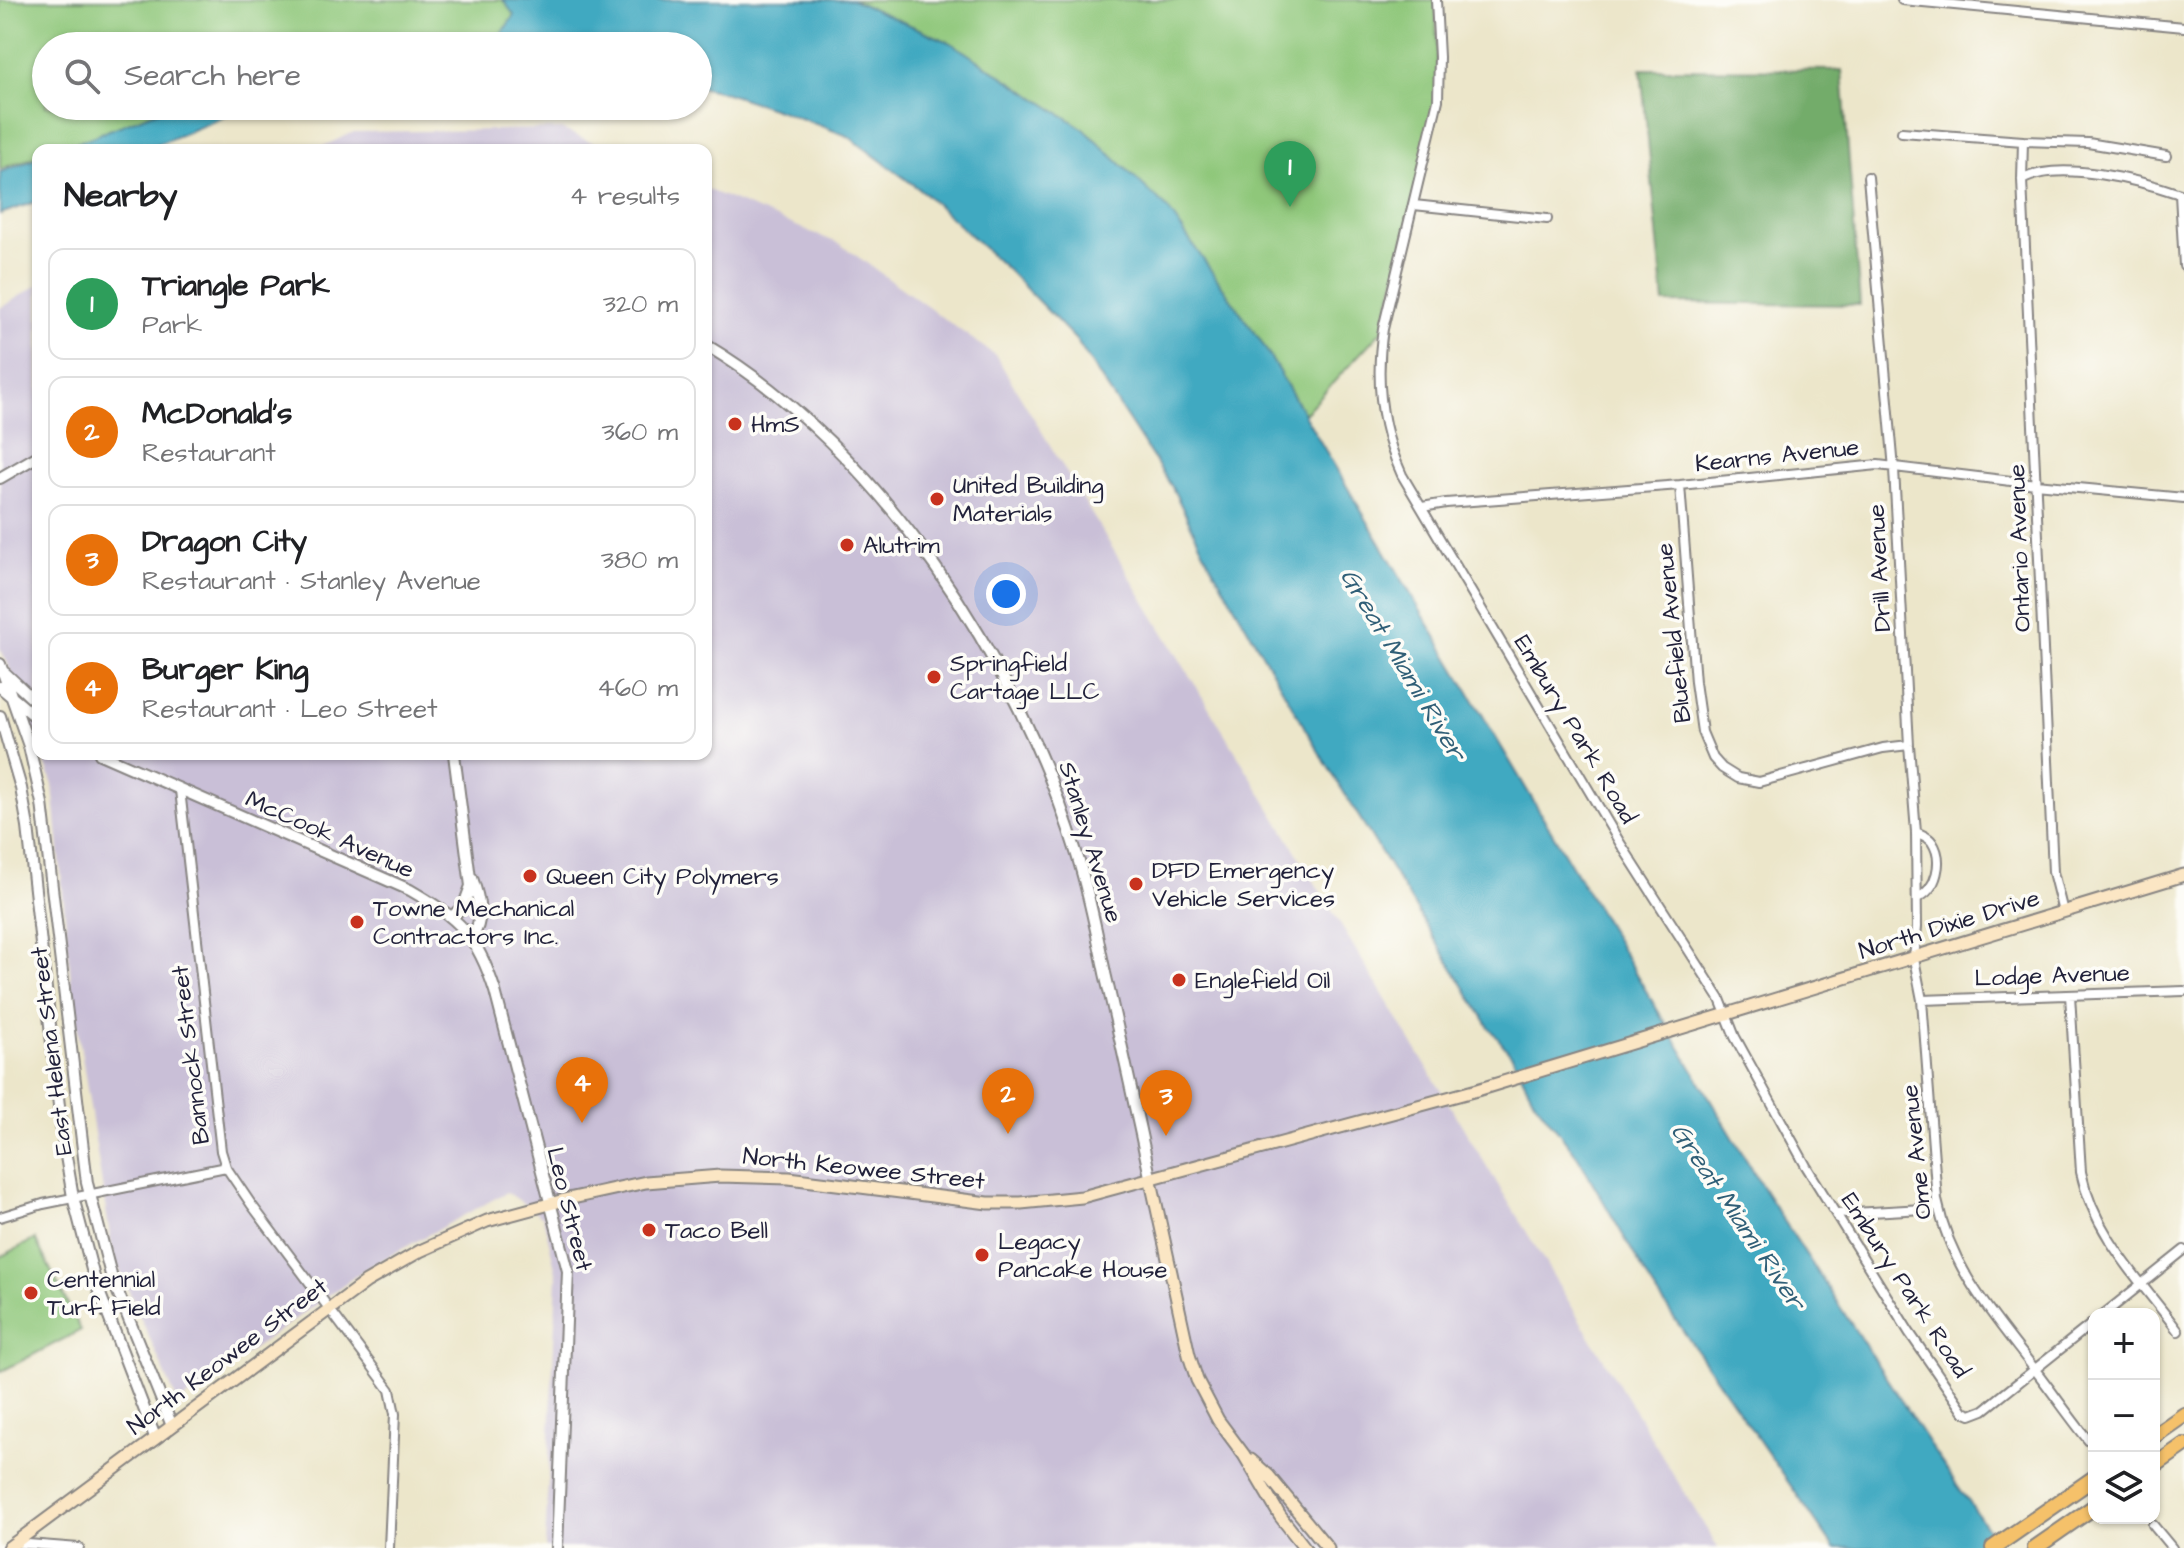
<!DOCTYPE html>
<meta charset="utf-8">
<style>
body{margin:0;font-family:"Architects Daughter",sans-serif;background:#f6f6f6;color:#202124}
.controls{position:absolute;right:24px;bottom:24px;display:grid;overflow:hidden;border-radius:16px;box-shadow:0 2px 6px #0004}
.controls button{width:72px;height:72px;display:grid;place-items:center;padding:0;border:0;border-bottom:2px solid #e0e0e0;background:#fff;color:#202124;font:40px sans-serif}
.you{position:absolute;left:1006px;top:594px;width:28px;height:28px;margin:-20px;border:6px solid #fff;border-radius:50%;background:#1a73e8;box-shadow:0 0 0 12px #1a73e833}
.badge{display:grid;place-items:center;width:52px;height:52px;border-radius:50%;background:#2563eb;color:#fff;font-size:26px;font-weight:700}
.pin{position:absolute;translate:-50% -66px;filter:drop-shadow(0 2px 4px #0008)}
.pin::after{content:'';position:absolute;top:42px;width:28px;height:24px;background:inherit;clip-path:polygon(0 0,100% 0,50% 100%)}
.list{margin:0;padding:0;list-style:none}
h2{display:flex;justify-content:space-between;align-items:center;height:104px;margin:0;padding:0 32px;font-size:34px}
h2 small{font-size:26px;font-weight:400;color:#757577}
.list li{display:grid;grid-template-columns:52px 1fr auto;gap:24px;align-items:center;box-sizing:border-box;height:112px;margin:0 16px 16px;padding:0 16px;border:2px solid #e0e0e0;border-radius:16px}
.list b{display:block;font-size:30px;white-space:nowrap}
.list p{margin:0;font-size:26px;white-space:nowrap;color:#757577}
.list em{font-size:26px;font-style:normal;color:#757577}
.icon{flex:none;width:44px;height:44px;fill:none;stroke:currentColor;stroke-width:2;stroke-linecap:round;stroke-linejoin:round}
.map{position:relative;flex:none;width:2184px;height:1548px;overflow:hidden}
.search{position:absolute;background:#fff;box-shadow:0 2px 6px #0004;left:32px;top:32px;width:680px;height:88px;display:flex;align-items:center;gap:20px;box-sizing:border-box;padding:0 28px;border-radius:44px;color:#757577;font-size:30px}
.panel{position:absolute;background:#fff;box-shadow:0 2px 6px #0004;left:32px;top:144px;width:680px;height:616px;border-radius:16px}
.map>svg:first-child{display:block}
.industrial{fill:#c9bfd7}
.green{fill:#8fc77a;stroke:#58745a;stroke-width:2}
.forest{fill:#73ac6a;stroke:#4a6752;stroke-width:2}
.water{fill:#41a9c1;stroke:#32667e;stroke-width:2}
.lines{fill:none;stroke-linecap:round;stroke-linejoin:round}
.minor-casing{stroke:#878482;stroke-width:12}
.tertiary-casing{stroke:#878482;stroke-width:14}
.secondary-casing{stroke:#878482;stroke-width:15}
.motorway-casing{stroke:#878482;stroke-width:18}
.minor{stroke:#fff;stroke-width:8}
.tertiary{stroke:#fff;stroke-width:10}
.secondary{stroke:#fbe6c4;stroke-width:11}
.motorway{stroke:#f5c16b;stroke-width:14}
.poi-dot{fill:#c8321e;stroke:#fdfcf7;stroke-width:3}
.labels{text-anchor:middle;stroke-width:7;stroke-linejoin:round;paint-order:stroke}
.poi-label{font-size:24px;fill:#22223b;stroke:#fdfcf7;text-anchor:start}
.street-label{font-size:24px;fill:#22223b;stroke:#fdfcf7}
.water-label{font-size:26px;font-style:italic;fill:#305f77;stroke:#fdfcf7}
</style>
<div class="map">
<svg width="2184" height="1548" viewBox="0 0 2184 1548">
<rect width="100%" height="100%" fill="#fdfcf7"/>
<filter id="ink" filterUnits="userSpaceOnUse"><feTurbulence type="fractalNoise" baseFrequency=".0125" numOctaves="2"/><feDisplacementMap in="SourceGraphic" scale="16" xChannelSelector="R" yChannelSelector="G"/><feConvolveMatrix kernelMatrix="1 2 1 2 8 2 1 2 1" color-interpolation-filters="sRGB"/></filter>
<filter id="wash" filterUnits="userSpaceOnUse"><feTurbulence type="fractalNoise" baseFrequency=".006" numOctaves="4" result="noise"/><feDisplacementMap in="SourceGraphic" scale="32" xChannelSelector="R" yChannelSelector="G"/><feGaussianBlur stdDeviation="1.8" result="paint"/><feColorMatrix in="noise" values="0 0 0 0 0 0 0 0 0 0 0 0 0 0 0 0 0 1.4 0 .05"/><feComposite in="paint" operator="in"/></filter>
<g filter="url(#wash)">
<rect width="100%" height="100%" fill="#ece6ca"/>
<path class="industrial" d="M561 129 611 150H315L354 132Z
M706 189 840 244 996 356 1718 1548H545L557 1276 543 1217 507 1192 365 1269 178 1403 113 1255 72 992 53 785 42 754H706Z
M38 285V744L7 662 0 649V308Z"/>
<path class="green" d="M0 0H503L515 14 503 32 481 46H46V106H171L64 148 38 150V156L0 169Z
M852 0H1436L1438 100 1383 329 1304 414 1260 340 1167 209 1084 129 951 43Z
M35 1239 81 1330 0 1372V1257Z"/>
<path class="forest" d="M1641 69 1842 70 1860 305 1664 303Z"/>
<path class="water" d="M503 0H852L951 43 1084 129 1167 208 1260 340 1766 1193 1937 1456 2001 1548H1834L1654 1289 1578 1157 1534 1100 1512 1056 1489 1027 1319 752 1208 560 1172 487 1076 340 1009 271 923 192 848 136 778 110 723 92 698 87V46H481L503 32 514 15Z
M171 106H268L231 114 144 150H58Z
M38 158V201L0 214V172Z"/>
</g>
<g filter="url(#ink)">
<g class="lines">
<g class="minor-casing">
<path id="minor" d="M1436 0 1439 57 1438 100 1383 329C1375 380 1380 427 1402 475L1620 843 1720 999 1735 1037 1806 1166 1909 1332 1964 1412 1971 1415 1984 1410 2094 1322
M1902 0 2184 27
M1902 132 2023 141
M1868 177 1894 469 1909 745 1916 832 1917 927 1914 959 1922 1000 1937 1200C1951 1270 1994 1316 2036 1371 2054 1394 2070 1418 2089 1441
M2022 180C2058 159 2142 181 2180 194L2184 266
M1414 205 1547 219
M1680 485 1695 682 1702 732 1713 758 1722 768 1738 778 1759 782 1883 748 1909 745
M1422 507 1446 503 1680 485 1878 465 2036 484 2184 498
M180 790 221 1151 226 1167 251 1204 390 1390 395 1414 389 1548
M1916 832C1922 835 1929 837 1932 842 1944 860 1937 890 1917 898
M2063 912 2053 872 2022 180 2023 141 2088 143 2166 156
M2070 995 2081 1172C2094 1235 2141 1281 2178 1331
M1922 1000 2184 991
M1836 1214 1923 1209 1938 1205
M0 1217 43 1204 226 1167
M2104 1314 2184 1250
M2153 1525 2172 1548
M15 1543 79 1548"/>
</g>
<g class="tertiary-casing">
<path id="tertiary" d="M706 345C882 450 1018 662 1077 855 1089 893 1097 934 1105 973 1121 1042 1136 1111 1151 1181
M0 478 38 456
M0 664 29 746 42 803 87 1183 111 1275 172 1426
M5 673 38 704
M0 687 38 719
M0 716 21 788 28 827 62 1133 73 1197 95 1281 155 1437
M100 754 410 890C460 919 477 935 495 991L568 1271 557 1548
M452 917 464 905 471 886 454 754
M472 937C485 919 479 898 472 878"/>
</g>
<g class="secondary-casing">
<path id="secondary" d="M1151 1181 1189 1355 1197 1380 1218 1420 1244 1455 1280 1516 1305 1548
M1251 1460 1268 1475 1328 1548
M8 1548 366 1282 420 1251 487 1221 568 1199 646 1182 720 1176 789 1178 988 1203H1021L1082 1197 1477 1090 2184 875"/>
</g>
<g class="motorway-casing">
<path id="motorway" d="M2154 1436 2184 1415
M2154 1466 2184 1445
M1993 1548 2094 1478
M2035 1548 2094 1507"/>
</g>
<use href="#minor" class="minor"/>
<use href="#tertiary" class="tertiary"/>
<use href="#secondary" class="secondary"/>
<use href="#motorway" class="motorway"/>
</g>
</g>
<g class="poi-dot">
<circle cx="735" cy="424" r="8"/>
<circle cx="937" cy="499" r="8"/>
<circle cx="847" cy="545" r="8"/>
<circle cx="934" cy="677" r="8"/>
<circle cx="530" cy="876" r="8"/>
<circle cx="1136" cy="884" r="8"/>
<circle cx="357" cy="922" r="8"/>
<circle cx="1179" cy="980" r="8"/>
<circle cx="649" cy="1230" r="8"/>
<circle cx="982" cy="1255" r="8"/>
<circle cx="31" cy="1293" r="8"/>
</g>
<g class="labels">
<g class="poi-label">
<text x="751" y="432">HmS</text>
<text x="953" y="493">United Building<tspan x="953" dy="28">Materials</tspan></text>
<text x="863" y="553">Alutrim</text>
<text x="950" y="671">Springfield<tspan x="950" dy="28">Cartage LLC</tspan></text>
<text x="1152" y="878">DFD Emergency<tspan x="1152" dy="28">Vehicle Services</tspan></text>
<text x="546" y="884">Queen City Polymers</text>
<text x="373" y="916">Towne Mechanical<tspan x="373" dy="28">Contractors Inc.</tspan></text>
<text x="1195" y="988">Englefield Oil</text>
<text x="665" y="1238">Taco Bell</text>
<text x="998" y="1249">Legacy<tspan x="998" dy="28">Pancake House</tspan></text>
<text x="47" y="1287">Centennial<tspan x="47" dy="28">Turf Field</tspan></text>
</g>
<g class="street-label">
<text transform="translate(1777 455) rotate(-6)" y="8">Kearns Avenue</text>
<text transform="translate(2019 548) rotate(-92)" y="8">Ontario Avenue</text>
<text transform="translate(1879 568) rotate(-93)" y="8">Drill Avenue</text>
<text transform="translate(1673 633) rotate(-96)" y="8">Bluefield Avenue</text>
<text transform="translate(1576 729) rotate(59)" y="8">Embury Park Road</text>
<text transform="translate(330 834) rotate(24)" y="8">McCook Avenue</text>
<text transform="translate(1091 842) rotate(73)" y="8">Stanley Avenue</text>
<text transform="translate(1949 924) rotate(-17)" y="8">North Dixie Drive</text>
<text transform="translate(2052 975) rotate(-2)" y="8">Lodge Avenue</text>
<text transform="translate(51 1051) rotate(-97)" y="8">East Helena Street</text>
<text transform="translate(190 1055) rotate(-97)" y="8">Bannock Street</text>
<text transform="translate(1916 1152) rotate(-96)" y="8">Ome Avenue</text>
<text transform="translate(864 1168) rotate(6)" y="8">North Keowee Street</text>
<text transform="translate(570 1209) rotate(76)" y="8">Leo Street</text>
<text transform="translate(1906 1285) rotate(57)" y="8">Embury Park Road</text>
<text transform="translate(227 1356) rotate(-37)" y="8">North Keowee Street</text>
</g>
<g class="water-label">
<text transform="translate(1404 664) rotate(59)" y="9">Great Miami River</text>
<text transform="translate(1739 1216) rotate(56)" y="9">Great Miami River</text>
</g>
</g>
</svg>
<div class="controls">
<button>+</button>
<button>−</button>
<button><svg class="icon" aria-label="layers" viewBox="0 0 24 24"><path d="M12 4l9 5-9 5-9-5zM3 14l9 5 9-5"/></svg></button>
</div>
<div class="you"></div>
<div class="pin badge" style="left:1290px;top:207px;background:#2e9e5b">1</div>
<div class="pin badge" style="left:1008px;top:1134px;background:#e8710a">2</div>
<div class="pin badge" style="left:1166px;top:1136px;background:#e8710a">3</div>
<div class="pin badge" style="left:582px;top:1123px;background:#e8710a">4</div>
<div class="search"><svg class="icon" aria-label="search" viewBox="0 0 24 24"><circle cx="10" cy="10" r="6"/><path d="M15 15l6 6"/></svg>Search here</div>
<section class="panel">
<h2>Nearby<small>4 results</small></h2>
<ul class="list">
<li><span class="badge" style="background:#2e9e5b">1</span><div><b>Triangle Park</b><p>Park</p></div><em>320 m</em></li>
<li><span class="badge" style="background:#e8710a">2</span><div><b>McDonald's</b><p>Restaurant</p></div><em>360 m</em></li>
<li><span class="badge" style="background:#e8710a">3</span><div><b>Dragon City</b><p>Restaurant · Stanley Avenue</p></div><em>380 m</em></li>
<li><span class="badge" style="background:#e8710a">4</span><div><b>Burger King</b><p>Restaurant · Leo Street</p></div><em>460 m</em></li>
</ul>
</section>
</div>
